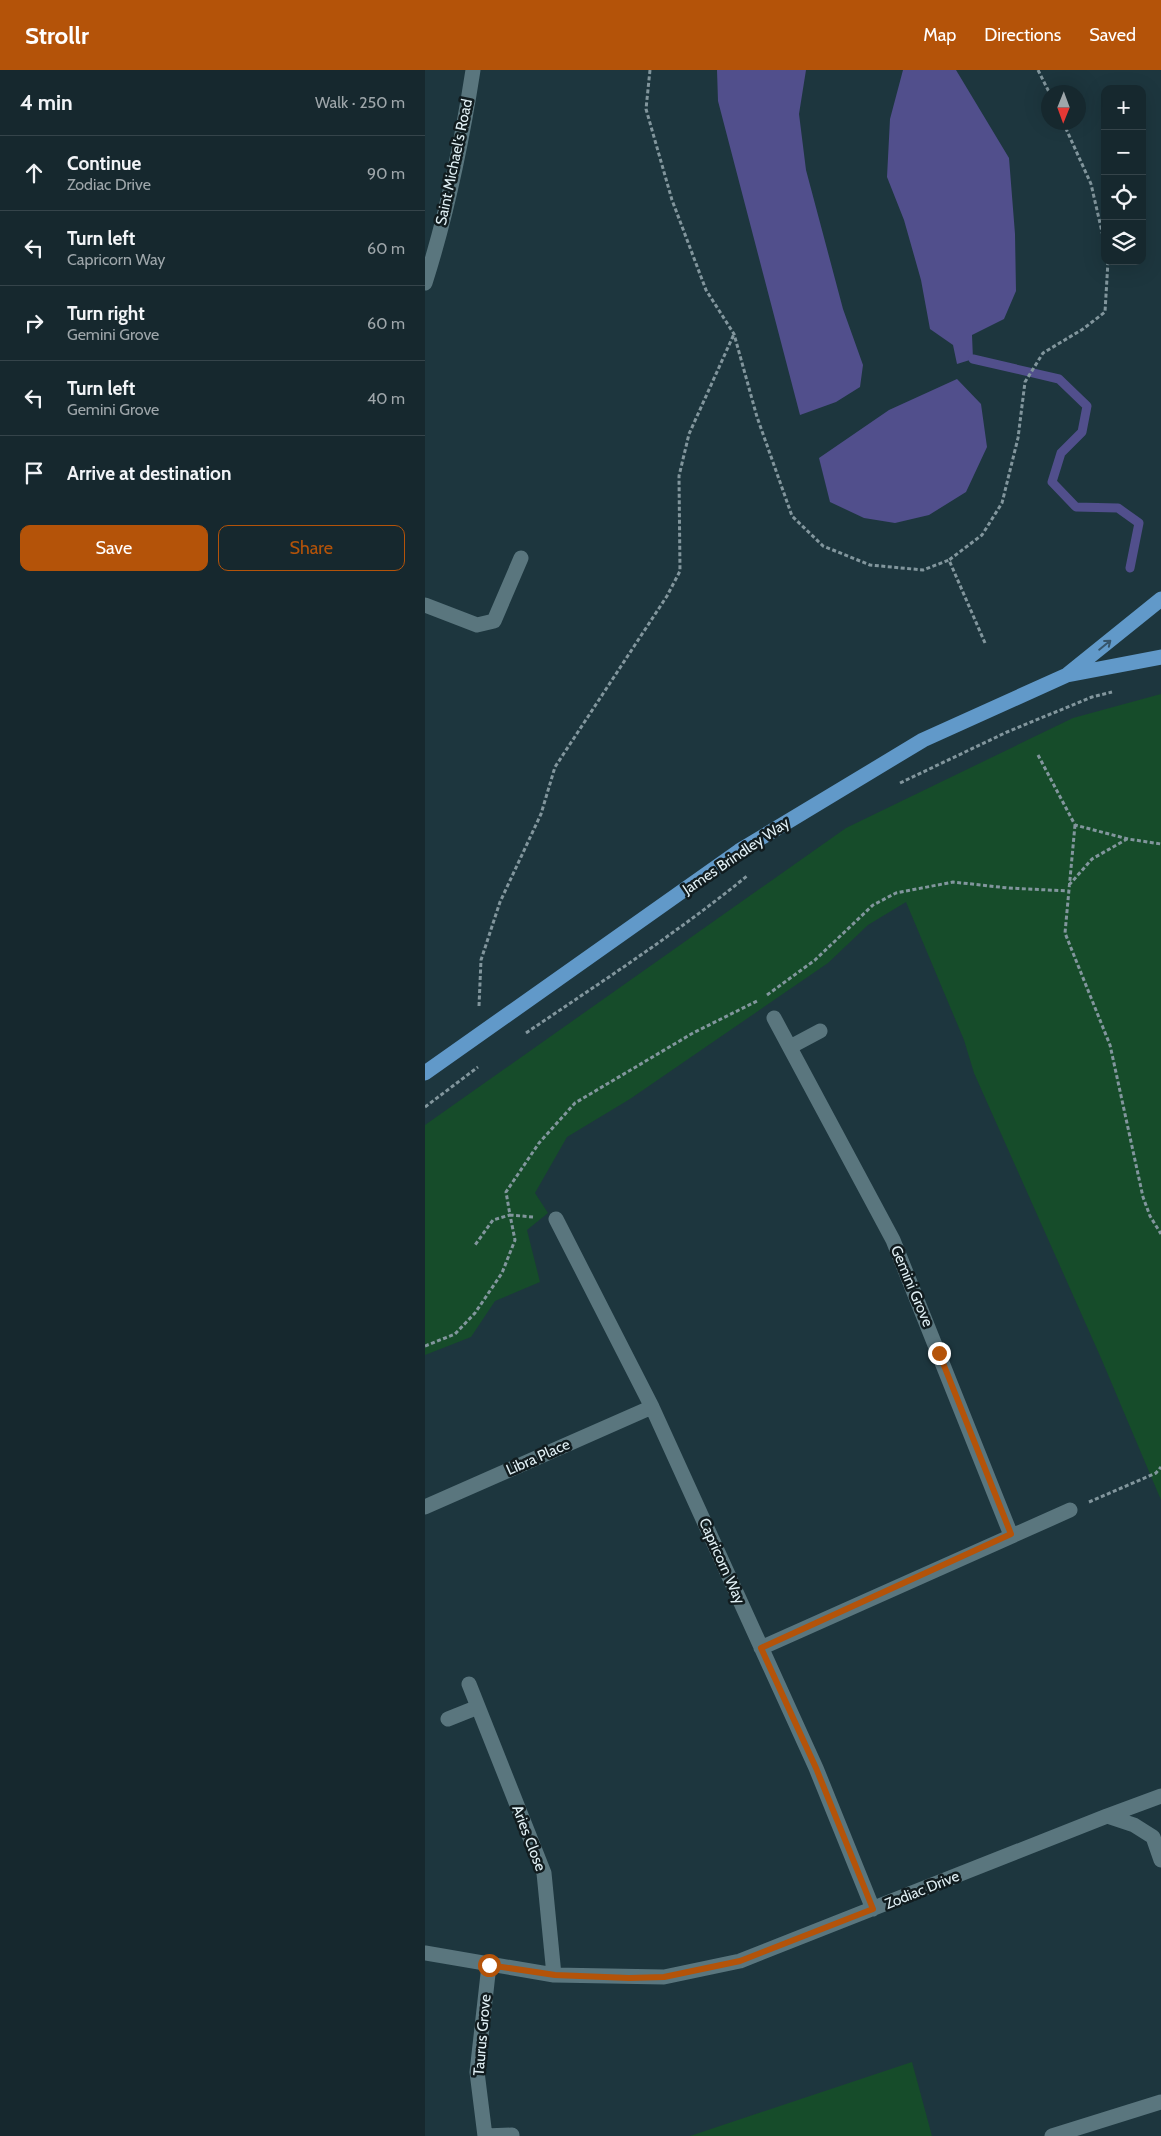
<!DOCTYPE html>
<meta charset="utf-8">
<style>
body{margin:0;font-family:Cabin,sans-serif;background:#23343a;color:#f1f3f6}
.controls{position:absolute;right:15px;top:15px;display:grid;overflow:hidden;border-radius:10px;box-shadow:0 5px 20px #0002}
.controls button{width:45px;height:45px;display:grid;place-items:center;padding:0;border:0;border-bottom:1px solid #35444a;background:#16282e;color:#f1f3f6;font:25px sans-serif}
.compass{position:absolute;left:616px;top:15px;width:45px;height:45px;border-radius:50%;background:#16282e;box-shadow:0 5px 20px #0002;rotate:181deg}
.stop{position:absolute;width:15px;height:15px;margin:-11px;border:4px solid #b45309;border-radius:50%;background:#fff}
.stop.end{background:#b45309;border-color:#fff;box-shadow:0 1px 5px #0008}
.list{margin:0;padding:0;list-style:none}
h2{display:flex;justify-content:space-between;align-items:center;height:65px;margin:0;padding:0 20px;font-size:21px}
h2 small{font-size:16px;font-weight:400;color:#9ea6aa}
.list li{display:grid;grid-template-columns:32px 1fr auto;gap:15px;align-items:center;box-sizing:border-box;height:75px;padding:0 20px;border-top:1px solid #35444a}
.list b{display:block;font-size:19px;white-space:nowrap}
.list p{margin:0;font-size:16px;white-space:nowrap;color:#9ea6aa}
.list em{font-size:16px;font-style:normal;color:#9ea6aa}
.actions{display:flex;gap:10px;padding:15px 20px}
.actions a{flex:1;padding:11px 0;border:1px solid #b45309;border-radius:10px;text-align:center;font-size:18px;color:#b45309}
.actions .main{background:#b45309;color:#fff}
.icon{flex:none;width:28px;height:28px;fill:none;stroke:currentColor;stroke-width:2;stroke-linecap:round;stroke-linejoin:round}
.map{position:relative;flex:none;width:736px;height:2066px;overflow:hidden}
header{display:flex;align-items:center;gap:30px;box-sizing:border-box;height:70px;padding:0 25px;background:#b45309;color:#fff}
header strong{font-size:24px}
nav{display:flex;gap:28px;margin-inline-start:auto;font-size:18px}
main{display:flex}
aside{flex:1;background:#16282e}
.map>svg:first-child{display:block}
.green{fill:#164c2a}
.water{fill:#514f8c}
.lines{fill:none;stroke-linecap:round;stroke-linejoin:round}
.stream{stroke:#514f8c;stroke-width:9}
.path{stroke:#82969d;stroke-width:3;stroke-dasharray:4 2.5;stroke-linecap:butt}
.minor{stroke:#5a767e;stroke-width:15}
.major{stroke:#6199c9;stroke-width:15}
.oneway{stroke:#35546b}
.route{stroke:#b45309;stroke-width:6}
.labels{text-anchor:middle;stroke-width:5;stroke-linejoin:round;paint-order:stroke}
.street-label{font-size:15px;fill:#e1f0f5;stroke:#111c1f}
</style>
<header>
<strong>Strollr</strong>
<nav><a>Map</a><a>Directions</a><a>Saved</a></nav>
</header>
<main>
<aside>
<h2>4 min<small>Walk · 250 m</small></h2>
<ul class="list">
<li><svg class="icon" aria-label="ahead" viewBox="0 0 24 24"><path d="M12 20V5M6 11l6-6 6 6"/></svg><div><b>Continue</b><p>Zodiac Drive</p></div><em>90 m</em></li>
<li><svg class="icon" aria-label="left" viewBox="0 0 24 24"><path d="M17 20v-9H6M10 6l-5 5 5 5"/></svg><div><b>Turn left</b><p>Capricorn Way</p></div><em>60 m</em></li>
<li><svg class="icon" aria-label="right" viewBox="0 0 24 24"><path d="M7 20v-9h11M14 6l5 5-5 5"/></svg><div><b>Turn right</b><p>Gemini Grove</p></div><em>60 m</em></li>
<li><svg class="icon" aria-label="left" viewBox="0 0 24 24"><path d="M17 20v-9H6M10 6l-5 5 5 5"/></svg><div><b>Turn left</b><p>Gemini Grove</p></div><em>40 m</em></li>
<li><svg class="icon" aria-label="arrive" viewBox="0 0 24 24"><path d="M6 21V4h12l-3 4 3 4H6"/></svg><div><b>Arrive at destination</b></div></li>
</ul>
<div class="actions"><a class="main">Save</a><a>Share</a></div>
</aside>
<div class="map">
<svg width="736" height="2066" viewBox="0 0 736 2066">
<rect width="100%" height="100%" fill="#1d363e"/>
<path class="green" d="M736 624V1430L676 1288 549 1003 539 970 481 832 443 855 403 893 205 1029 142 1067 110 1123 123 1143 102 1160 115 1212 70 1231 46 1267 0 1285V1055L421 758 648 648Z
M487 1992 507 2066H265Z"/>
<path class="water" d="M292 0H381L374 44 381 100 418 239 438 295 435 317 411 332 375 345 293 31Z
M478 0H531L584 88 590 164 591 221 579 249 547 265 548 289 532 294 528 275 505 259 496 210 479 150 462 107 465 49Z
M532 309 556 334 562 377 541 422 504 445 470 453 439 448 405 432 394 388 464 340Z"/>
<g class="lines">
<path class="stream" d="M548 289 634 309 662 336 657 362 636 383 627 412 651 437 693 438 714 453 705 498"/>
<path class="path" d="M225 0 221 39 247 130 281 220 309 264 332 347 367 446 398 476 445 495 498 500 524 490
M613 0 624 22
M638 52 666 114 680 175
M560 573 524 490 557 465 577 433 593 368 600 312 618 283 658 259 680 242 683 191
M613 685 650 755 703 769 736 774
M475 713 582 662 667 627 687 622
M650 755 640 863 685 975 718 1127 725 1146 736 1164
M644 815 667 789 702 769
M342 925 390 890 448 835 471 823 528 812 583 818 644 821
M54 936 56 890 75 832 116 744 130 697 242 526 255 501 254 406 264 364 309 264
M101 963C176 912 252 863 322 806
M0 1037 53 997
M108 1147 85 1145 81 1122 114 1073 150 1033 268 963 332 931
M0 1276 30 1264 50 1243 77 1203 90 1170 85 1145 68 1150 50 1175
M664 1432 731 1403 736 1397"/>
<path class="minor" d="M0 213C22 144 37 71 48 0
M0 535 52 555 69 551 96 488
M349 948 468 1170 586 1465
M365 977 395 961
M131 1149 227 1337 391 1698 448 1839
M0 1437 227 1337
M336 1578 645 1440
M44 1614 119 1803 129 1905
M23 1649 53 1637
M682 1746 736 1726
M0 1883 129 1905 239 1907 315 1891 682 1746 709 1755 728 1767 736 1790
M60 2066 52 2002 64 1895
M60 2066 87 2065
M627 2066 736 2032"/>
<path class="major" d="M643 604 736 529
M0 1003 314 781 498 670 642 605 736 587"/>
</g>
<defs><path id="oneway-shaft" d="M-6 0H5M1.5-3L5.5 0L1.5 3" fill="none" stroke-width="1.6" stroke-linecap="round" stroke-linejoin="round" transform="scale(1.25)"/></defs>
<use class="oneway" href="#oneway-shaft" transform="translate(680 575) rotate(-39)"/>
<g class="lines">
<path class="route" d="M64 1895 130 1905 204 1908 239 1907 315 1891 448 1839 391 1698 336 1578 586 1464 514 1283"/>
</g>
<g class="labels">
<g class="street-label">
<text transform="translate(29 92) rotate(-78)" y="5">Saint Michael's Road</text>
<text transform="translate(311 786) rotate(-34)" y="5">James Brindley Way</text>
<text transform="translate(487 1216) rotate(67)" y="5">Gemini Grove</text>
<text transform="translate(113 1387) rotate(-24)" y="5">Libra Place</text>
<text transform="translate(297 1491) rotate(66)" y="5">Capricorn Way</text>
<text transform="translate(104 1768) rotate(69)" y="5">Aries Close</text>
<text transform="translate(497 1820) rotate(-22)" y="5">Zodiac Drive</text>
<text transform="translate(57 1965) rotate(-85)" y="5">Taurus Grove</text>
</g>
</g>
</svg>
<div class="controls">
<button>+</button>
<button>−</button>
<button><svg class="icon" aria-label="locate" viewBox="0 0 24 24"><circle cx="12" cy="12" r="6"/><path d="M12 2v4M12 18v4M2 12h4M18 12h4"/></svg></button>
<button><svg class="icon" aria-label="layers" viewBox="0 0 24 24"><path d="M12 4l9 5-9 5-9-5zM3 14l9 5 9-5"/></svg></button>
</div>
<svg class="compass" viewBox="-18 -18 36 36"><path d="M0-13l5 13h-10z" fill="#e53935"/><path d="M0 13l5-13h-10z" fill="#9ea6aa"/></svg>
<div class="stop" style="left:64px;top:1895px"></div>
<div class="stop end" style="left:514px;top:1283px"></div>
</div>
</main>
